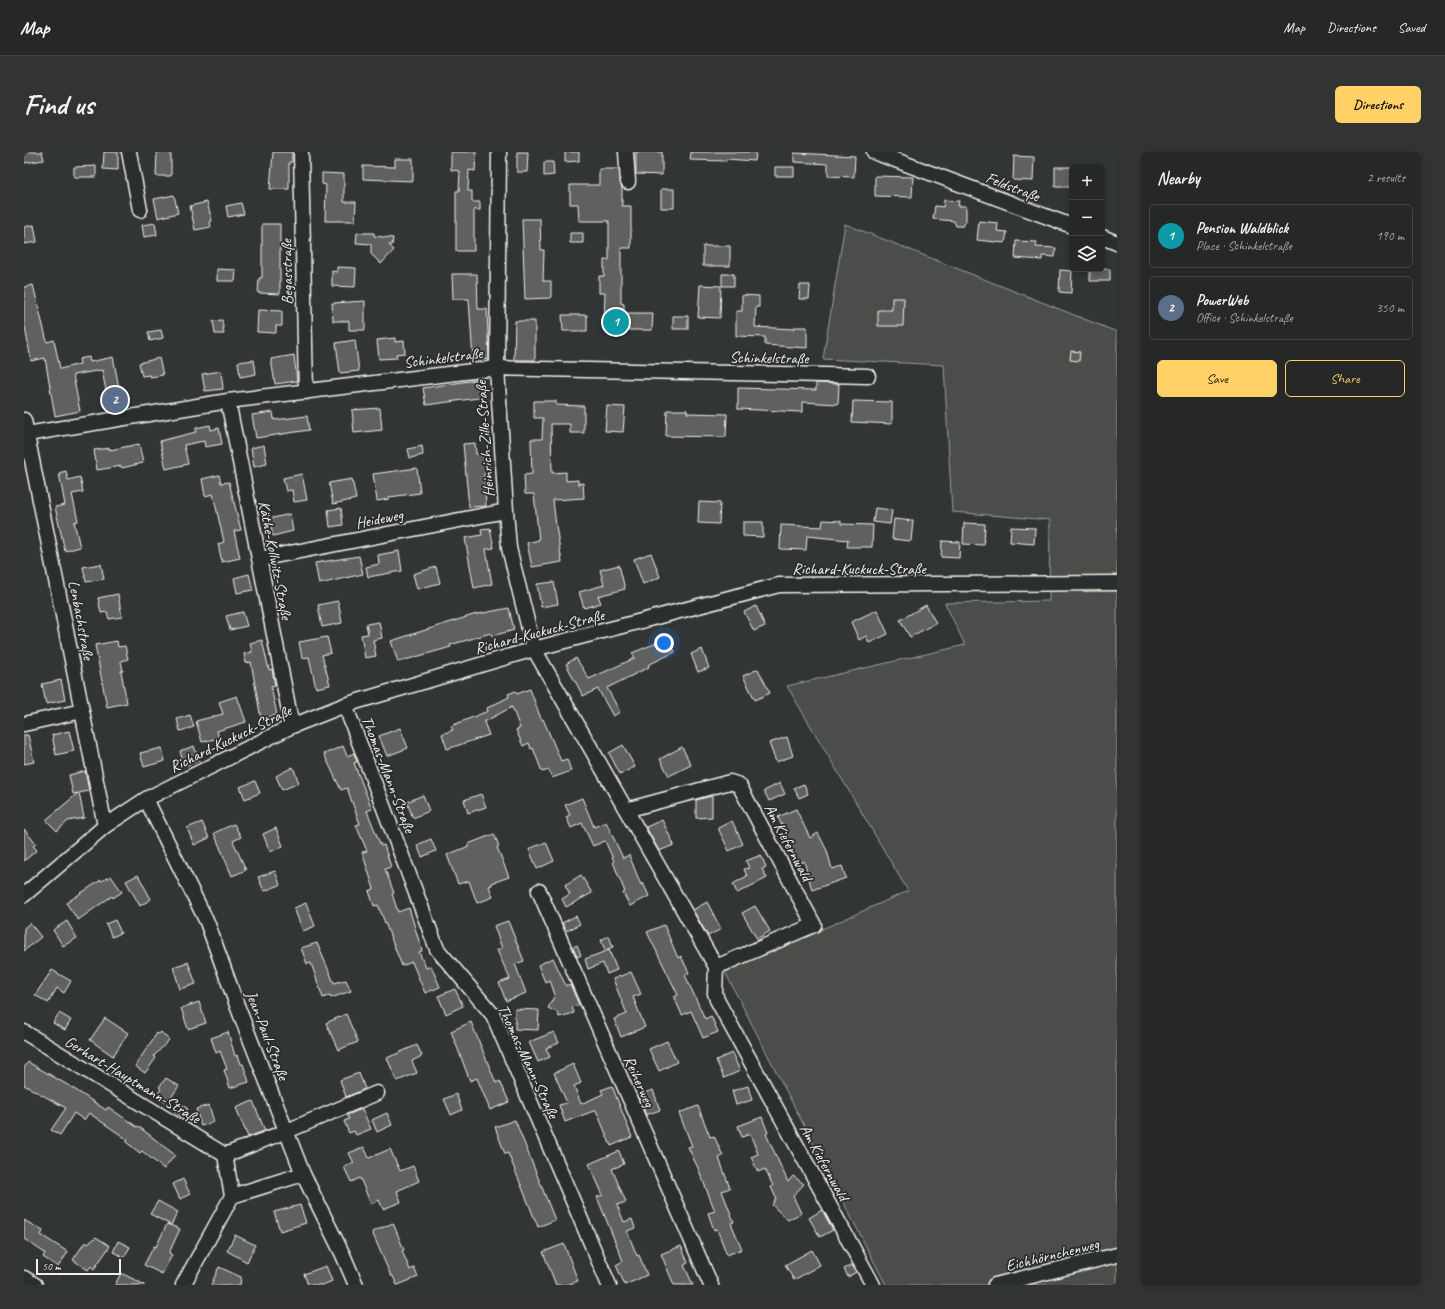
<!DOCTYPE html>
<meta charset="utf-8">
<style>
body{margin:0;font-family:Caveat,sans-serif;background:#323434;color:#f1f3f6}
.controls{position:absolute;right:12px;top:12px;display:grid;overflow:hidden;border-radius:6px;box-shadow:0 2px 6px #0003}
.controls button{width:36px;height:36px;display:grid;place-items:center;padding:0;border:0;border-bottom:1px solid #424445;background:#262828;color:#f1f3f6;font:20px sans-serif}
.scale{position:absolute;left:12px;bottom:10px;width:85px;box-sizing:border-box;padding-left:4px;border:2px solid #f4f1e8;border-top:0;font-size:11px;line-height:14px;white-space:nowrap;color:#f4f1e8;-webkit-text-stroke:3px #2a2d2e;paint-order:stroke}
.you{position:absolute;left:640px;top:491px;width:14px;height:14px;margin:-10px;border:3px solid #fff;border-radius:50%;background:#1a73e8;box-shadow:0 0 0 6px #1a73e833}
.badge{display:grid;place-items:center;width:26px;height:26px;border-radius:50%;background:#ffd166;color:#fff;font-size:13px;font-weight:700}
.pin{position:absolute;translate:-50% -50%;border:2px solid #fff;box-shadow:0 1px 4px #0006}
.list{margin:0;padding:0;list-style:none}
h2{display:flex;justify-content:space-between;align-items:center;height:52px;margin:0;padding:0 16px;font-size:17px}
h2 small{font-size:13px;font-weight:400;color:#a4a6a8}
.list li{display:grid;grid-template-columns:26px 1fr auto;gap:12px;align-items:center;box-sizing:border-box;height:64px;margin:0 8px 8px;padding:0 8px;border:1px solid #424445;border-radius:6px}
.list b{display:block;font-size:15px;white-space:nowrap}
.list p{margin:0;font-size:13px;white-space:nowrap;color:#a4a6a8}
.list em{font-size:13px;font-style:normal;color:#a4a6a8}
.actions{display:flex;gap:8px;padding:12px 16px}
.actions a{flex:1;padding:9px 0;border:1px solid #ffd166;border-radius:6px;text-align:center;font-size:14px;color:#ffd166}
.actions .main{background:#ffd166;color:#111}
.icon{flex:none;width:22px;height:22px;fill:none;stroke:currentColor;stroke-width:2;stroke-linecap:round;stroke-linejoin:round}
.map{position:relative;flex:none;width:1093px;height:1133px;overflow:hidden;border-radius:6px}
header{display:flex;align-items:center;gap:24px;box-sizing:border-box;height:56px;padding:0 20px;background:#262828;border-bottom:1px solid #424445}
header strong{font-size:19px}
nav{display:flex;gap:22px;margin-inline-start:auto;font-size:14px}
.intro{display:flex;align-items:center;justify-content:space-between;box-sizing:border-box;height:96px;padding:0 24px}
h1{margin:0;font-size:28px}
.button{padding:10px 18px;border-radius:6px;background:#ffd166;color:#111;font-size:14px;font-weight:700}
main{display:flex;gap:24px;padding:0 24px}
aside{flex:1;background:#262828;border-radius:6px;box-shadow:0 2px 6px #0003}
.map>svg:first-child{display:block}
.green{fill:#4b4d4c;stroke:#a09f9a}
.building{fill:#5f605f;stroke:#f4f1e8}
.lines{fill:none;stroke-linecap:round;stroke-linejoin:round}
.minor-casing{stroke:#f4f1e8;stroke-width:17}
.minor{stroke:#2a2d2e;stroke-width:14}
.labels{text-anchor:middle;stroke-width:3.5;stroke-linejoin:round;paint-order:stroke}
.street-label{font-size:16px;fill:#f4f1e8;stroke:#2a2d2e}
</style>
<header>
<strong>Map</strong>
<nav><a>Map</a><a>Directions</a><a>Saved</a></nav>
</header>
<div class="intro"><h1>Find us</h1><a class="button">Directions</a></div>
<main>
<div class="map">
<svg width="1093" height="1133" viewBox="0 0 1093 1133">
<rect width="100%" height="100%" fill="#323535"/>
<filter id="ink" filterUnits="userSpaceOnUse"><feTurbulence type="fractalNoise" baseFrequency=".025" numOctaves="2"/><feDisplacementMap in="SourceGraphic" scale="8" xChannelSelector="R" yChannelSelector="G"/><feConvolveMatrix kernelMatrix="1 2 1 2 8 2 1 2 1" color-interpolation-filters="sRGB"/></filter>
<g filter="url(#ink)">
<path class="green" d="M821 72 1093 180V1133H862L701 820 884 739 763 534 941 493 921 451 1025 449 1026 368 928 360 920 213 799 207Z"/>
<path class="building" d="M0 0H18L20 8 0 11Z
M80 0H94V18L79 17Z
M133 0H147V24H132Z
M249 0H268V10H265V37H246Z
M427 0H452L451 19 445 18 444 39H448V50H456V58H450V99H432V39H435L436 19 427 18Z
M493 0H504L503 20H493Z
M541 0H555V9L541 10Z
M612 0H638V23L612 22Z
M667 0H732L731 9 702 7V9L666 8Z
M770 1 831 4 830 25 804 24V12L770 10Z
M990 4 1010 5 1009 29 989 28Z
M371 7H389V29L339 27V14L371 15Z
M520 10H529L530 23 520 24Z
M72 14V25H50V15Z
M751 15H770V24H751Z
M1031 15H1048V35H1031Z
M575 17H595L598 35V54H607V96H597V151L600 152V161H629L628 178H580L581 141H575V124H580V108H585V69H555L554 52H546V33H575Z
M298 21 320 22V50H332L331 69H301L302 33 298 32Z
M851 24 889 25 888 45 851 44Z
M637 37H650V56H637Z
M150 43 154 61 134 66 130 47Z
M920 48 935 49 934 54H942V69L939 74H932L930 69 909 67 911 54 919 55Z
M183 50 188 69 186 70 187 75 171 78 166 54Z
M217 51 220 62 204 65 202 54Z
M498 67H516L517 98H520L519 129H527V146L501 147Z
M955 69 974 71 973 79 983 80 981 91 953 88Z
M131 71 133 83 120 85 118 73Z
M238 72H256V142L234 141 235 126H238Z
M10 73 13 90 0 92V75Z
M333 81H350V84L369 86 368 93H365L370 98 357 112 347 102V92L332 91Z
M546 81H559V91H546Z
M992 89 1013 90 1012 95 1032 96 1031 105 1018 104V108L991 106Z
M679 94H706V114H679Z
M313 115 332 116 331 135 308 134V119L313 120Z
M193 117 212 118 211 129H193Z
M1066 117H1086V129H1066Z
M1036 118 1048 119 1047 141 1035 140Z
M428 122H453L454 157H463L465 207 449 208 445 147H429Z
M698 122H710V134H698Z
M9 133 23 190 30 188 36 217 56 212 55 207 65 205 66 210 89 205 98 251 85 254 78 218 49 223 56 259 31 264 21 206 7 209 0 169V135Z
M676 133 697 134 696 166 674 165Z
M776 133H786L785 147H775Z
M718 143 735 144V155H732L731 175 770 177V175H783V196L741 193V185L712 184V159H718Z
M868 146H880L879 174H854V158H868Z
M341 149V178H325V169H309L308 151Z
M234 158 258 159V174H252V181L233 180Z
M538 163H563V179H539Z
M649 164H664V177H649Z
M198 168 200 182H191L189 169Z
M491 169H511V208H490Z
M137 178 139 186 126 189 124 180Z
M371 186V190L380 189 381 201 372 202 373 206 355 207 353 188Z
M331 188 335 219 316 221 312 191Z
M1047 199 1056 200 1055 209 1046 208Z
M270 203 273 229 251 232 247 207Z
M135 206 139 223 126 225V223L118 224 115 211Z
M230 208 232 222 216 225 214 210Z
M197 219 199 237 181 239 178 222Z
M459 227 462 245 402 253 399 236Z
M792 231 815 232 814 252 778 250V260L714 257V236L792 238Z
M510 249H532V253L560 254V281H546V272H527L528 321 542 320V329L554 328V332L559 331 560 346 529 348 532 374 538 410 508 415 503 391 515 388 510 342H501L500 323 508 322 507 287H518L519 266H510Z
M829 249 868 250V272L828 270Z
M583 254 601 255 599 280 581 279Z
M356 256 358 278 330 281 328 258Z
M643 258H663V261L703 262 702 285 642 284Z
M249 260 250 268 283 264 285 278 232 286 228 263Z
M186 273 187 278 195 276 198 292 181 295 180 289 160 293 164 312 142 317 136 289 172 280V276Z
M451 291 452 302 465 301 466 321 460 322 462 354 445 355 439 292Z
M115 292 119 311 98 316 97 314 73 318 70 298 86 296V298Z
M240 293 243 312 230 315 227 296Z
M398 294 399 303 386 306 384 297Z
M393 316 396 341 365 345V347L353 349 349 322Z
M42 319 44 328 56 325 59 340 48 342 54 369 50 370 56 395 41 399 31 355 41 353 35 321Z
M278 322 283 348 270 350 268 338 262 339 259 326Z
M195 323 197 331 205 330 217 378 210 379 216 406 198 410 194 392 200 390 189 342 181 344 178 327Z
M328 327 332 347 309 352 305 331Z
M675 350 696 351 695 372 674 371Z
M317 356 319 373 306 375 304 358Z
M851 356 868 358 866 372 849 370Z
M266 362 269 379 249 384 245 367Z
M870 367 889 369 887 389 868 387Z
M799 368 817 369V372L849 373 848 395H823L824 388 783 384 782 398 756 397 757 373 798 375Z
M719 370H739V385L719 384Z
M940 371 961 372 960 393 939 392Z
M987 375 1011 376 1010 392 986 390Z
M466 376 470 396 462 397 468 432 450 436 441 386 458 383 457 377Z
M918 389 936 390 935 406 917 405Z
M375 399 378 419 344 425 342 415 355 412 354 403Z
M627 401 636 425 619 432 610 407Z
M335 404 339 422 295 432 291 411Z
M77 412 80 427 62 430 59 415Z
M595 413 601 437 574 444 577 451 560 456 555 440 580 433 576 418Z
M412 415 416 431 393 437 389 422Z
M225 422 229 438 213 441 210 426Z
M530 430 534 452 517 455 513 432Z
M94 442 98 465 85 467 83 460 77 461 74 446Z
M314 449 318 471 298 475 294 453Z
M902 453 912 471 886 485 876 468Z
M732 454 741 474 730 479 720 460Z
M485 456 490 478 468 484 467 481 426 493 427 495 374 510 367 489 449 463Z
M853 458 864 482 845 491 842 484 835 488 827 470Z
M219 460 223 474 206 478 202 464Z
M355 470 358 486 349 488 352 504 341 506 337 483 344 482 342 472Z
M303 485 307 501 298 503 306 533 292 536 285 505 278 506 275 490Z
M645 486 651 500 624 513 625 515 583 536 596 560 589 564 574 537 559 544 542 512 552 506 565 527 611 506 608 501Z
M238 488 245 518 248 517 251 534 247 535 253 563 237 567 227 510 222 511 220 502 228 500 226 491Z
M93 489 94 495 101 494 104 507 97 509 99 519H97L103 551 83 555 71 493Z
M678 497 685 516 674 520 667 502Z
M734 517 746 541 731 548 719 524Z
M37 528 41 548 22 552 18 532Z
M506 537 517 567H519L537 609 543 607 547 619 528 626 525 618 518 620 509 596 507 597 505 591 499 594 492 578 496 576 488 555 460 570 465 583 423 597 418 582 429 578 427 574 464 559 463 556 485 545 484 542 492 539 493 542Z
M213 544 222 570 193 579 195 586 178 590 172 569 199 562 195 550Z
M166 563 170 575 156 579 153 567Z
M376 576 384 596 363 604 355 584Z
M45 579 50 599 32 603 28 583Z
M0 583H4L10 610 0 612Z
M763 585 769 604 752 610 745 591Z
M599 593 611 615 596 622 585 601Z
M170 594 175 609 160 614 156 599Z
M319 594 323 604 330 601 333 610 330 611 348 657 343 659 357 694 360 693 367 715 361 717 370 741 368 742 374 760 385 756 398 799 395 800 402 816 407 814 416 835 401 841 388 810 378 814 354 753 350 754 345 739 350 737 338 700 343 699 332 673 336 672 323 636 317 638 300 602Z
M658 595 667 613 645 624 636 607Z
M138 596 141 609 120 615 116 601Z
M269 615 275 631 258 638 252 624Z
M61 619 65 639 55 641 60 666 44 669 33 679 22 668 54 641 49 642 45 623Z
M231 629 236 641 221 647 216 635Z
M756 631 761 642 745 649 740 639Z
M780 632 784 642 775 646 770 636Z
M457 642 462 655 444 661 440 648Z
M399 643 405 659 389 666 383 650Z
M688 644V665L672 666V648Z
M558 646 570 675 582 670 599 706 605 703 617 733 619 731 625 744 606 754 599 741 601 740 589 710 590 709 581 689 569 694 558 671 547 676 542 665 546 663 541 653Z
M772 657 786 686 794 681 803 699 808 717 818 714 822 726 788 738 780 709 775 712 754 665Z
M638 668 650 693 635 699 622 675Z
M708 669 719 692 705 699 694 676Z
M178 670 185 686 170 693 163 676Z
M210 672 217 685 209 689 222 718 208 724 190 681Z
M252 676 259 694 246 700 239 682Z
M0 677 12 692 9 694 13 698 0 709Z
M470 682 475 694 473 695 485 725 468 731V733L465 734 469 745 453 751 445 729 434 732 423 703 445 694 444 692Z
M407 687 412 699 398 705 393 693Z
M522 690 530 709 513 717 505 697Z
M737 703 742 715 738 717 743 726 713 741 709 732 723 724 720 717 725 716 722 709Z
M251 719 256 733 240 739 234 725Z
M114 723 127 747 116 754 102 729Z
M557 723 568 741 542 755 538 747 546 742 541 733Z
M87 724 98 740 89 746 88 744 54 768 42 751 77 728 78 729Z
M683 750 697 777 684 784 669 758Z
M282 751 291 774 279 779 270 756Z
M731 754 746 779 733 787 718 761Z
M552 764 556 772 543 779 538 771Z
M91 768 97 781 88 785 82 772Z
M43 769 53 786 39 794 29 778Z
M484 769 500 809 491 812 502 841 482 849 475 831 486 827 473 798 478 796 470 774Z
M6 771 17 785 0 799V776Z
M640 773 654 806 657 804 665 821 661 823 681 867 687 864 694 880 679 886 667 859 658 863 650 845 654 843 623 780Z
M585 784 589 795 581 798 577 788Z
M293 791 310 831 322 828 327 839 307 846 306 843 299 846 287 811 283 812 277 796Z
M553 793 557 803 553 805 549 795Z
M585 798 593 818 583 822 579 811 564 817 561 807Z
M529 806 542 834 546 832 555 853 548 855 550 861 535 865 533 860 524 856 531 843 526 828 521 830 514 813Z
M164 810 172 832 156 837 149 815Z
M28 818 47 829 40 841 33 836 24 851 11 843Z
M607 820 617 842 609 845 621 875 597 885 590 867 603 862 589 827Z
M431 837 439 854 422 862 414 844Z
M175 850 182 871 164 877 157 856Z
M491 857 515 858 514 878 491 877Z
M35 861 47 868 41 878 29 871Z
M322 862 334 890 314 898 302 871Z
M81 866 104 881 89 904 66 888Z
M447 870 472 931 476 929 485 950 466 958 453 926 446 929 427 879Z
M137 880 145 888 130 904 132 906 121 921 111 914 133 881 135 882Z
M204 880 211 904 214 903 217 912H219L225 930 206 936 200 918 203 917 196 899 192 901 187 886Z
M530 880 535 891 522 896 526 905 514 910 505 890Z
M643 889 653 910 635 919 625 897Z
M393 893 398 904 388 909 393 921 373 929 363 906Z
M708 901 716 919 700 926 692 908Z
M4 910 47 935 82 958 84 955 113 975 114 974 151 1003 140 1017 118 999 116 1001 102 990 104 988 65 961 60 968 50 961 36 983 27 978 42 956 0 933V916Z
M549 912 557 931 550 934 557 952 579 942 577 938 588 934 608 985 587 994 572 958 541 970 535 953 543 951 530 921Z
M335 921 341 937 322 945 316 928Z
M142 926 155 934 143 951 133 943 137 937 135 935Z
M724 934 728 948 712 953 708 939Z
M629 938 636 958 622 963 614 943Z
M432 942 438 958 427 963 420 947Z
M229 949 241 979 224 985 212 956Z
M156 951 164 957 157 965 150 959Z
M185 953 190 970 177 974 172 957Z
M674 954 686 985 690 984 699 1004 695 1006 706 1036 698 1039 710 1070 707 1071 718 1097 703 1103 693 1077 690 1078 684 1061 691 1059 674 1016 664 995 668 994 655 961Z
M338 957 347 977 332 983 330 979 325 981 320 969 325 967 323 963Z
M363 961 368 973 353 980 348 968Z
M738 965 744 981 742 982 764 1030 769 1024 780 1032 769 1044 777 1061 764 1068 748 1053 752 1046 747 1035 749 1034 741 1017 734 1020 727 1005 734 1002 726 982 718 985 714 974Z
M491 968 531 1068 514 1075 484 1001 481 1002 471 975Z
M340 995 345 1006 366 997 376 1019 389 1014 395 1029 373 1039 377 1050 359 1057 355 1048 347 1052 336 1026 327 1030 320 1015 330 1011 325 1001Z
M595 999 600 1012 588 1017 602 1050 593 1053 600 1070 608 1067 611 1076 603 1079 613 1104 615 1103 623 1123 601 1133 592 1113 599 1109 573 1045 579 1043 565 1012Z
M159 1027 166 1042 156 1047 149 1032Z
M134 1049 154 1060 147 1073 126 1062Z
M276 1053 282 1071 256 1079 250 1060Z
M798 1058 809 1078 796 1085 785 1066Z
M0 1068 19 1079 17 1083 44 1100 34 1115 19 1105 21 1101 0 1087Z
M369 1071 380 1098 378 1099 386 1118 390 1116 394 1125 374 1133H373L369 1124H367L348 1080Z
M143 1072 156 1077 145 1101 148 1103 138 1122 120 1113 130 1094 132 1095Z
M211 1083 231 1093 223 1110 203 1099Z
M72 1085 86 1094 70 1117 67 1114 64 1118 49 1108 61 1090 64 1092Z
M94 1089 106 1095 100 1105 89 1100Z
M540 1092 554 1129 543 1133H532L519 1100Z
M657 1094 664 1111 660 1113 669 1133H650L637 1102Z
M788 1098 796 1113 770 1128 761 1113Z
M828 1113 832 1120 824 1125 820 1117Z
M302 1114 308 1129 299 1133H284L280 1122Z
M195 1115 217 1125 216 1133H187Z
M97 1121 121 1133H91Z"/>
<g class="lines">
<g class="minor-casing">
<path id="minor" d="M105 0 116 58
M277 0 282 240
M475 0 473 216 482 359 485 396 510 497 692 815 691 841 693 848 849 1133
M602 0 604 30
M850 0 1048 74
M1078 85 1093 91
M204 249 268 574
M0 268 81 674
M3 282 204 249 473 216 844 224
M235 407 482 359
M321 553 413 797 469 863 585 1133
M0 572 58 559
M122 647 183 770 214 856 279 1022 319 1103 332 1133
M602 658 706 630 715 633 790 773 692 815
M515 739 687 1133
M0 743 81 674 122 647 268 574 321 553 510 497 755 433 1093 431
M0 880 201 1003 263 979 353 941
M201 1003 208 1044
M0 1126 11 1133
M159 1133 208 1044 279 1022
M971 1133 1093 1103"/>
</g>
<use href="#minor" class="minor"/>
</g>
</g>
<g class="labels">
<g class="street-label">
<text transform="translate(989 34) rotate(21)" y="6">Feldstraße</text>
<text transform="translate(262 120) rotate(-91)" y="6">Begasstraße</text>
<text transform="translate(419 205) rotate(-7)" y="6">Schinkelstraße</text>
<text transform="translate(745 205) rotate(1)" y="6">Schinkelstraße</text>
<text transform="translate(460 287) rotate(-94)" y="6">Heinrich-Zille-Straße</text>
<text transform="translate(355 366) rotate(-11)" y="6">Heideweg</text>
<text transform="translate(252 408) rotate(79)" y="6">Käthe-Kollwitz-Straße</text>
<text x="835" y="422">Richard-Kuckuck-Straße</text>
<text transform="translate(58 468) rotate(79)" y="6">Lenbachstraße</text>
<text transform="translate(515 479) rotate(-15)" y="6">Richard-Kuckuck-Straße</text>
<text transform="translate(206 586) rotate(-26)" y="6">Richard-Kuckuck-Straße</text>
<text transform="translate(365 622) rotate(69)" y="6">Thomas-Mann-Straße</text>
<text transform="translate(765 690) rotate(62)" y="6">Am Kiefernwald</text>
<text transform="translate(244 883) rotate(69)" y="6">Jean-Paul-Straße</text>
<text transform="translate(505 909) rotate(65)" y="6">Thomas-Mann-Straße</text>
<text transform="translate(109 927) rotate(31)" y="6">Gerhart-Hauptmann-Straße</text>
<text transform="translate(616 929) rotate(66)" y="6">Reiherweg</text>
<text transform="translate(801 1010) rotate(61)" y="6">Am Kiefernwald</text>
<text transform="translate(1028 1102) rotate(-14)" y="6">Eichhörnchenweg</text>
</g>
</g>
</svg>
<div class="controls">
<button>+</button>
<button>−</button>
<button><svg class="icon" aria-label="layers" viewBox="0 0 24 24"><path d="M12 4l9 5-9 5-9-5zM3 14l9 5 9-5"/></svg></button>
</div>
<div class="scale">50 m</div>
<div class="you"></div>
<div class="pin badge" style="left:592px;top:170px;background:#0f9aa8">1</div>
<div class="pin badge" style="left:91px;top:248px;background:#5c6f8a">2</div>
</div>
<aside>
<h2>Nearby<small>2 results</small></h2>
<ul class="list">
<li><span class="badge" style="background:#0f9aa8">1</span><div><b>Pension Waldblick</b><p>Place · Schinkelstraße</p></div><em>190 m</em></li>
<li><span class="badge" style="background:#5c6f8a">2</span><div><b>PowerWeb</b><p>Office · Schinkelstraße</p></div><em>350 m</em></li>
</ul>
<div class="actions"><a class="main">Save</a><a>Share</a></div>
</aside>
</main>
